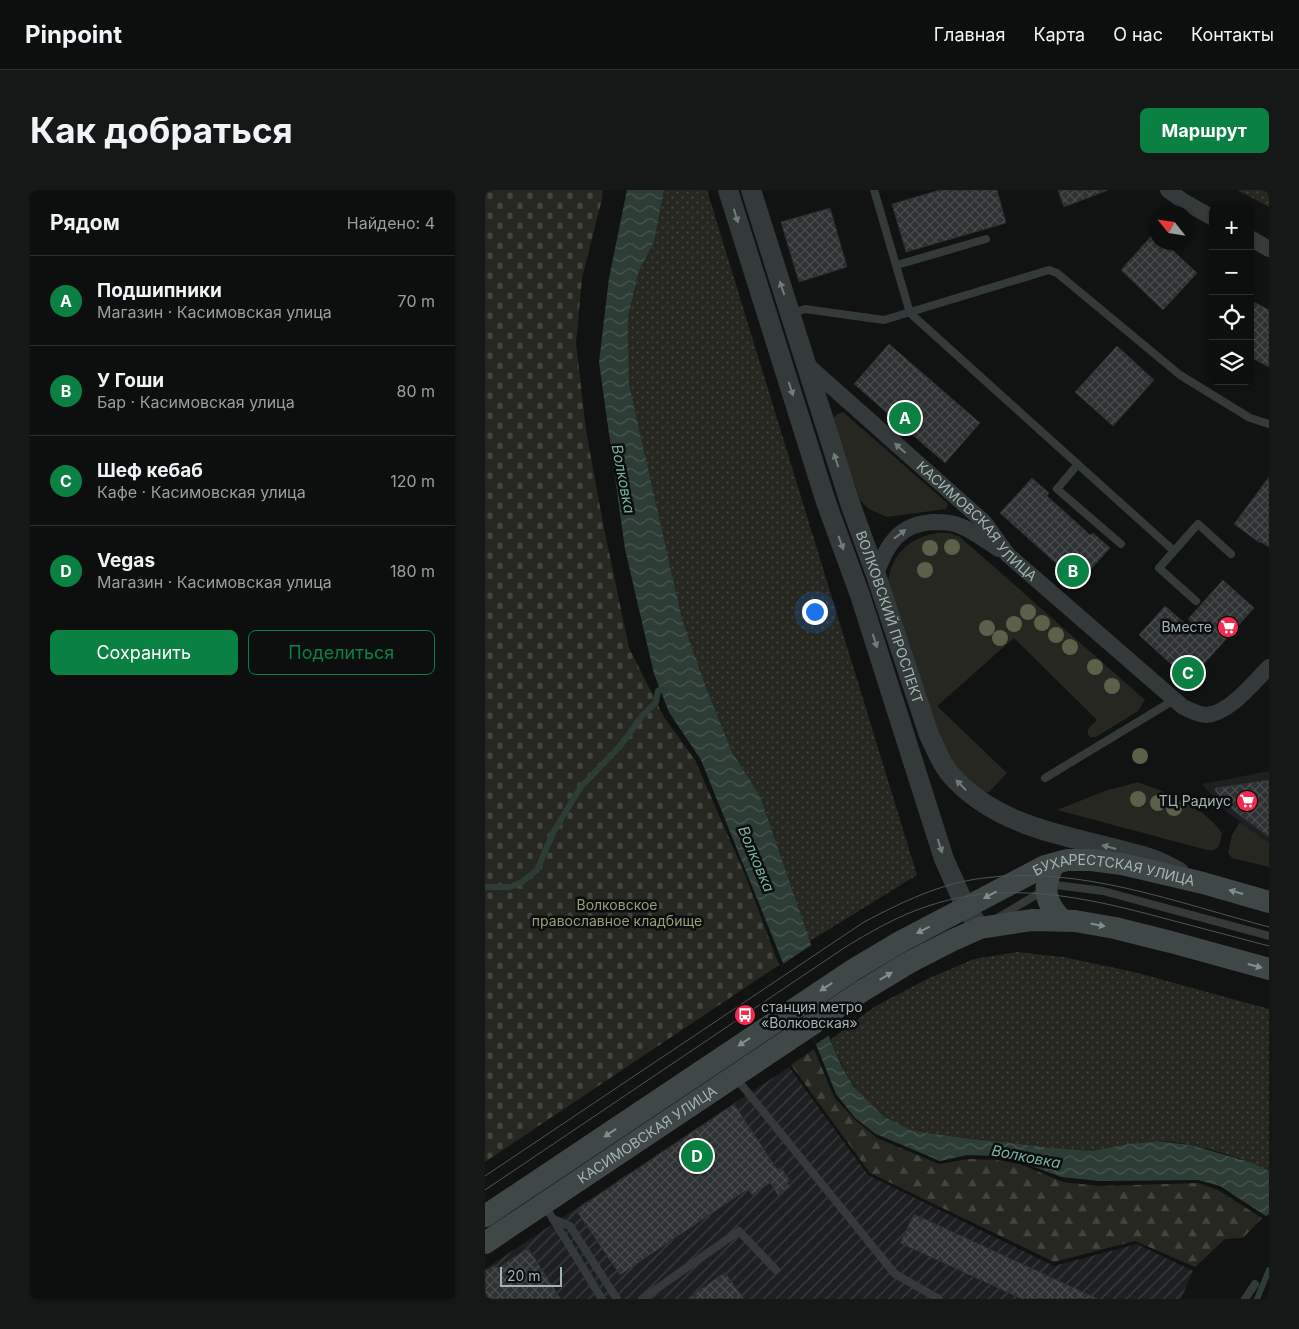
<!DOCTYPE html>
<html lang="ru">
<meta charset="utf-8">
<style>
body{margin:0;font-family:Inter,sans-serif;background:#161717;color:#f1f3f6}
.controls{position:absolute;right:15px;top:15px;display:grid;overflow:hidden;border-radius:8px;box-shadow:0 1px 4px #0004}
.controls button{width:45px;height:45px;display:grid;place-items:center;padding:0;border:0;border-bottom:1px solid #2d2e2e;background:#0d0e0e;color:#f1f3f6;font:25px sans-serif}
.compass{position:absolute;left:664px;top:15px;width:45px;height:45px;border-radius:50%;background:#0d0e0e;box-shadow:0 1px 4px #0004;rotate:300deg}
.scale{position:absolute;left:15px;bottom:12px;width:62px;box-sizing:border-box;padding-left:5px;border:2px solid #a2b4b1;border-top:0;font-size:14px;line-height:18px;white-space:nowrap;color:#a2b4b1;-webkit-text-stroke:4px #0c0d0e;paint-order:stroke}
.you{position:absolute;left:329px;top:421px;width:18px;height:18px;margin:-12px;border:4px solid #fff;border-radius:50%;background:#1a73e8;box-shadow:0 0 0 8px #1a73e833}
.badge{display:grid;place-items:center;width:32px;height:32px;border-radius:50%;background:#0b8043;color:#fff;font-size:16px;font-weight:700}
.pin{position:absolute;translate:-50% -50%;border:2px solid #fff;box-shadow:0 1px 5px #0006}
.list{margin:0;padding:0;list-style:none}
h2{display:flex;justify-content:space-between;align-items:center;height:65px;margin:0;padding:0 20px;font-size:21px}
h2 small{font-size:16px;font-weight:400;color:#9a9c9e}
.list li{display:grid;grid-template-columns:32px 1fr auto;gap:15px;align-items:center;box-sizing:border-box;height:90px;padding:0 20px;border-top:1px solid #2d2e2e}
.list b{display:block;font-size:19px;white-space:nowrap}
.list p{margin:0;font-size:16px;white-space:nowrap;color:#9a9c9e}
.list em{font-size:16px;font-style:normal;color:#9a9c9e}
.actions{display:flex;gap:10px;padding:15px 20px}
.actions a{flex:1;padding:11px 0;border:1px solid #0b8043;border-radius:8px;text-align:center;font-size:18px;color:#0b8043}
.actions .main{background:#0b8043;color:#fff}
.icon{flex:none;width:28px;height:28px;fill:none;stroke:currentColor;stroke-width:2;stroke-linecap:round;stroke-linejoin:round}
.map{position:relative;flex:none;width:784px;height:1109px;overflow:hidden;border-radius:8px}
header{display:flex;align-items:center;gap:30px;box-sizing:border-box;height:70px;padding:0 25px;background:#0d0e0e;border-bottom:1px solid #2d2e2e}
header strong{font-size:24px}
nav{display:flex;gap:28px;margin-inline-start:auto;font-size:18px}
.intro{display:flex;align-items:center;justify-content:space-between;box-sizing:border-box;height:120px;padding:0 30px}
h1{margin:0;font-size:35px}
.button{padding:12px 22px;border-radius:8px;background:#0b8043;color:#fff;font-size:18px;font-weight:700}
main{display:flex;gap:30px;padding:0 30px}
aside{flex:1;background:#0d0e0e;border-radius:8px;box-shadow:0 1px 4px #0004}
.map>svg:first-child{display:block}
.built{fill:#1d1f20}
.industrial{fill:url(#industrial-furrows)}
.grass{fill:#262720}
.forest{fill:url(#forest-firs)}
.cemetery{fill:url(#cemetery-stones)}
.park{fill:url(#park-dots)}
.water{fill:url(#water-waves)}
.pier{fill:#111313}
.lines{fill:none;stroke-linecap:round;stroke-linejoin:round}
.stream{stroke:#2d3d36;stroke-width:6}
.building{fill:url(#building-cross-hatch);stroke:#2b2e2f}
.service{stroke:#343a3a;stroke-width:8}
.minor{stroke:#343a3a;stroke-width:16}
.tertiary{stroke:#343a3a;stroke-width:20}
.secondary{stroke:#404847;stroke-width:22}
.tram{stroke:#4c5554;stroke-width:1}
.tree{fill:#5b604b}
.oneway{fill:#707d7b}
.oneway2{fill:#808e8c}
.labels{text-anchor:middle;stroke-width:5;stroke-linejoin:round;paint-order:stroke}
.street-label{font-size:14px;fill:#a2b4b1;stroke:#0c0d0e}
.poi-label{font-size:14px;fill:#a2b4b1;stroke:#0c0d0e;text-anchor:end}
.park-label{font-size:14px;fill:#979f79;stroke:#0c0d0e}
.water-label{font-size:15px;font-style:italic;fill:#78b09b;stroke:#0c0d0e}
</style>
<header>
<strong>Pinpoint</strong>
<nav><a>Главная</a><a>Карта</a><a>О нас</a><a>Контакты</a></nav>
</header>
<div class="intro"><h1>Как добраться</h1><a class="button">Маршрут</a></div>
<main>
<aside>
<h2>Рядом<small>Найдено: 4</small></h2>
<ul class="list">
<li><span class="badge">A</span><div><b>Подшипники</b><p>Магазин · Касимовская улица</p></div><em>70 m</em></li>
<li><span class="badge">B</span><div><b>У Гоши</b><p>Бар · Касимовская улица</p></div><em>80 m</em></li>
<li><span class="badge">C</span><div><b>Шеф кебаб</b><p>Кафе · Касимовская улица</p></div><em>120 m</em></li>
<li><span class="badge">D</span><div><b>Vegas</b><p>Магазин · Касимовская улица</p></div><em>180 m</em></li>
</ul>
<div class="actions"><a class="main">Сохранить</a><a>Поделиться</a></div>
</aside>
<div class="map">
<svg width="784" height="1109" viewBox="0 0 784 1109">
<defs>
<pattern id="industrial-furrows" width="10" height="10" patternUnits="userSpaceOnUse" patternTransform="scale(1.25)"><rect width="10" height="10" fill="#1d1f20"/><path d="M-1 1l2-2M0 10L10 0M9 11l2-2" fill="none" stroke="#3b3d3e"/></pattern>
<pattern id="forest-firs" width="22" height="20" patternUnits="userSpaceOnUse" patternTransform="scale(1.25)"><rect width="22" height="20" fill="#262720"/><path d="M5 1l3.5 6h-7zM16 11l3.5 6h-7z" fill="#42443e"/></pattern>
<pattern id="cemetery-stones" width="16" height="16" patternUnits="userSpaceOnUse" patternTransform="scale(1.25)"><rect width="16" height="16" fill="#262720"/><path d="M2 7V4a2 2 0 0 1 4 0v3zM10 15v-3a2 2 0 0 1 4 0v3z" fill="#42443e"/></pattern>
<pattern id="park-dots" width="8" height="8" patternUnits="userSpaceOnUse" patternTransform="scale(1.25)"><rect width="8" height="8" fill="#262720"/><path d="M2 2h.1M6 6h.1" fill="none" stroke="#42443e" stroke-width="1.8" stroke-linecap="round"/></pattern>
<pattern id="water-waves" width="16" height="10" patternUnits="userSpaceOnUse" patternTransform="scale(1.25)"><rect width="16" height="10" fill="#2d3d36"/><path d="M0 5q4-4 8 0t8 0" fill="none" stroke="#485751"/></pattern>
<pattern id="building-cross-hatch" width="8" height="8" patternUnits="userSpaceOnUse" patternTransform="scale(1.25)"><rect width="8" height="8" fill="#2e3132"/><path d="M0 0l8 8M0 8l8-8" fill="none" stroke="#494c4d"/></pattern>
</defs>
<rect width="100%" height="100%" fill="#111313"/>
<path class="built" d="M784 581V653L742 622 717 594Z"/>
<path class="industrial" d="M304 877 383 985 569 1076 652 1054 708 1081 696 1109H0V1079Z"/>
<path class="grass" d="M358 222 460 311 463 314 461 319 402 327 384 319 375 310 348 229 352 224Z
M454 343H464L475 347 660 510 653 521 611 547H605L603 544V539L612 530 529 448 452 516 522 583 504 602 500 603C492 596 483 589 476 582 464 569 457 552 450 536L403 395C404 365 426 346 454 343Z
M653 592C684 604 717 615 737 643 735 653 735 662 722 660L572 620 620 601Z
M755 632 784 653V677L747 668 743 663 747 645Z"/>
<path class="forest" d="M329 859 349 907 369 929 392 948 454 974 484 969 512 970 535 974 578 992 615 996 713 993 733 1000 777 1028 758 1048 740 1049 710 1077 650 1051 569 1072 385 983 306 875Z"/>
<path class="cemetery" d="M0 0H118L117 9 97 88 91 153 101 240 118 333 144 458 179 527 210 570 261 687 294 775 0 972Z"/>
<path class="park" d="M179 0H222L432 685 325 751 275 606 247 562 221 497 197 429 144 195 143 127 154 81 169 52Z
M752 0H784V17Z
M532 762 578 767 649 782 784 819V981C757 967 701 950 671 951 649 952 628 960 607 961 567 963 526 953 486 948 457 945 424 945 399 927 372 908 358 879 345 850L389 817 442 789 489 769Z"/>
<path class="water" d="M142 0H179L169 52 154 81 143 127 144 194 197 429 221 497 247 562 275 606 325 751 345 850 357 877 369 897 399 927 426 940 447 944 575 959 608 961 644 954 672 951 706 955 768 973 784 981V1024L781 1026 735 996 713 990 614 991 576 987 534 971 510 966 482 965 455 971 391 944 370 928 351 904 216 570 184 522 169 484 140 359 114 172 124 88Z"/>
<path class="pier" d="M328 754 346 844 331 854 298 774Z"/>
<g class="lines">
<path class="stream" d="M0 697H25L37 692 52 680 69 641 95 598 136 555 157 526 171 512 173 501 181 497
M772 1109 784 1080"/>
</g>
<path class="building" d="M455 0H512L521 33 421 62 407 14Z
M573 0H623L579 17Z
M345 18 362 77 314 92 296 32Z
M669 43 672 45V52H679L712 83 678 120 636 80Z
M765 110 784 120V177L765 167Z
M404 154 495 233 460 273 369 194Z
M632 156 669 190 628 236 590 202Z
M784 287V357L776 352 775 353 749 334Z
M547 288 564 303 562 306 602 342 605 345 608 343 625 358 593 393 515 323Z
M738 390 769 418 707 487 701 488 654 445 680 416 702 435 706 431 703 429Z
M784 590V647L749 621 730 601V598Z
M249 914 292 979 296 977 305 991 302 993 305 997 293 1005 285 993 267 1005 263 999 135 1085 91 1020Z
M429 1024 613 1109H537L415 1053Z
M43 1058 76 1109H0V1081L10 1075 13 1078Z
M240 1082 259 1109H202Z"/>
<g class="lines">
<path class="service" d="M389 0 425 123 689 361
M412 75 501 49
M307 123 320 119 399 130 564 80 572 83 695 185 765 228 784 234
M593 274 572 299 636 354
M711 411 674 378 713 334 746 364
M560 588 689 510
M563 694 618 701 784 746
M514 727 558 701
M251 888 410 1084 454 1109
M60 1016 117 1109
M68 1029 85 1036 132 1109
M157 1109 254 1041 291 1080
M760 1109 770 1094"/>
<g class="minor">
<path d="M683 0 698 11 728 28"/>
<path d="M765 48 784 59"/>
<path id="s1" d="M320 173 499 332 523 365 698 517C705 520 713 525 721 525 744 524 769 492 784 477"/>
<path d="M391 385C401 355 414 334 448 332 459 332 468 332 478 337 491 343 502 352 514 359"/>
</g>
<g class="tertiary">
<path d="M243 0 341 312 375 405 459 669 481 718 489 729"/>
<path id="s2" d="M266 0 366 316 391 385 444 545C451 559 456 574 466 585 517 643 598 647 667 669 676 672 685 677 694 682"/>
</g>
<g class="secondary">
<path d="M569 674C557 697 559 712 577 730"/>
<path id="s3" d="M0 1026 368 780 415 752 560 676 582 670H606L637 674 718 693 784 712"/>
<path id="s4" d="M0 1053 377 801 425 772 466 751 495 738 547 730 590 731 630 738 686 752 784 779"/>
</g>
<path class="tram" d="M0 986 379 732C417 712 456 693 499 688 594 675 693 713 784 737
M0 1000 359 758C385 742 411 727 440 717 519 689 600 707 678 728 713 737 749 747 784 756"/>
</g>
<g class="tree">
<circle cx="467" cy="357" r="8"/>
<circle cx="445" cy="358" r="8"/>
<circle cx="440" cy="380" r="8"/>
<circle cx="543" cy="422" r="8"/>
<circle cx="557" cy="433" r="8"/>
<circle cx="529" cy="434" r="8"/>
<circle cx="502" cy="438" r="8"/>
<circle cx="571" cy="445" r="8"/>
<circle cx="515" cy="448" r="8"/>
<circle cx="585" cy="457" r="8"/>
<circle cx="610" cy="477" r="8"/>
<circle cx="627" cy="496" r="8"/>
<circle cx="655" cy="566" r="8"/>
<circle cx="653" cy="609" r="8"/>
<circle cx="673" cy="613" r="8"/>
<circle cx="689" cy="618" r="8"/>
</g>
<defs><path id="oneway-solid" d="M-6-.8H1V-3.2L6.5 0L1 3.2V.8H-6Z" transform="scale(1.25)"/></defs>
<g class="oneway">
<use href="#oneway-solid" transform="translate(251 26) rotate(73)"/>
<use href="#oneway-solid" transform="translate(297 98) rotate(-108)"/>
<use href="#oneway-solid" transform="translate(306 199) rotate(72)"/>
<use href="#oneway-solid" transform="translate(415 258) rotate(-138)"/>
<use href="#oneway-solid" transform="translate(351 270) rotate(-108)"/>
<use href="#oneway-solid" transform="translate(415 344) rotate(-38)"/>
<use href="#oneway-solid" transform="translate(356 353) rotate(70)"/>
<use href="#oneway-solid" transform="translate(390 451) rotate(72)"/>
<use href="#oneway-solid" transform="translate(476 595) rotate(-134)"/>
<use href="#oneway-solid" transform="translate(455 656) rotate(72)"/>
<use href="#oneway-solid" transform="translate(624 657) rotate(-165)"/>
</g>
<g class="oneway2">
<use href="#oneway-solid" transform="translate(751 702) rotate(-164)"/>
<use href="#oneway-solid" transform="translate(505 705) rotate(151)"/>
<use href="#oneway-solid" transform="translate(613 735) rotate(11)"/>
<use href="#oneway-solid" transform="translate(438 740) rotate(153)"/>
<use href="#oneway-solid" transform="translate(770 776) rotate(15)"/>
<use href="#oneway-solid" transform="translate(401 786) rotate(-31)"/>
<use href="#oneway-solid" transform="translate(341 797) rotate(147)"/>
<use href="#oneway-solid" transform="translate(259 852) rotate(146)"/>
<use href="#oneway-solid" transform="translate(125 943) rotate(146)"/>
</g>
<defs>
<g id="supermarket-disc" transform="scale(1.125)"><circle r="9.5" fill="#f3294e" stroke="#0c0d0e"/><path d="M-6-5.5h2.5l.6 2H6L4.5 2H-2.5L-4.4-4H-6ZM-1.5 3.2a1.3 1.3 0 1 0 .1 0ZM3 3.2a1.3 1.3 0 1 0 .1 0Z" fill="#fff"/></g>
<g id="bus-disc" transform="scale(1.125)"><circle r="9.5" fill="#f3294e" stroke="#0c0d0e"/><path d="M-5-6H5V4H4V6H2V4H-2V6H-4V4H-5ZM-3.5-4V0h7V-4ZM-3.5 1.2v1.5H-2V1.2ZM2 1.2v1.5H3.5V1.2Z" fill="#fff"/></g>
</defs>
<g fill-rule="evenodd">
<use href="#supermarket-disc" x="743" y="437"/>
<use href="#supermarket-disc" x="762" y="611"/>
<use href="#bus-disc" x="260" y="825"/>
</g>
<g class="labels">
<g class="street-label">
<text dy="5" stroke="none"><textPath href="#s1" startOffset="234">КАСИМОВСКАЯ УЛИЦА</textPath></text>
<text dy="5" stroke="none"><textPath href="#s2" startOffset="449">ВОЛКОВСКИЙ ПРОСПЕКТ</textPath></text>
<text dy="5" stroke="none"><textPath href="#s3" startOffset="731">БУХАРЕСТСКАЯ УЛИЦА</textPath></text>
<text dy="5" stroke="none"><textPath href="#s4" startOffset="195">КАСИМОВСКАЯ УЛИЦА</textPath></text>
</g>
<g class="poi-label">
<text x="727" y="442">Вместе</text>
<text x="746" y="616">ТЦ Радиус</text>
<text x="276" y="822" text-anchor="start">станция метро<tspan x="276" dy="16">«Волковская»</tspan></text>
</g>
<g class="park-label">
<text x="132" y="720">Волковское<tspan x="132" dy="16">православное кладбище</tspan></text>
</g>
<g class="water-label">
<text transform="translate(138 289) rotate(79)" y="5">Волковка</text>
<text transform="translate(271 669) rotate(67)" y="5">Волковка</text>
<text transform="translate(541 967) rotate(11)" y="5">Волковка</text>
</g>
</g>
</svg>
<div class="controls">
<button>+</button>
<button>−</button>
<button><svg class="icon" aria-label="locate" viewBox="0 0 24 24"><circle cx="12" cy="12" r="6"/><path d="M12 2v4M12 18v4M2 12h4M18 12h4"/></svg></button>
<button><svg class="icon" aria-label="layers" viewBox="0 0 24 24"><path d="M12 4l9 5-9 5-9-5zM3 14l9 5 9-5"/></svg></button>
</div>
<svg class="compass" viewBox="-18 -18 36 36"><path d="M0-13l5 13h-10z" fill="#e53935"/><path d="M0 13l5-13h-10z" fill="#9a9c9e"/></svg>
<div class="scale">20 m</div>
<div class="you"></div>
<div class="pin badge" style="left:420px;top:228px">A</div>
<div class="pin badge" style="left:588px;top:381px">B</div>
<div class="pin badge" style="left:703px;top:483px">C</div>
<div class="pin badge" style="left:212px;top:966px">D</div>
</div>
</main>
